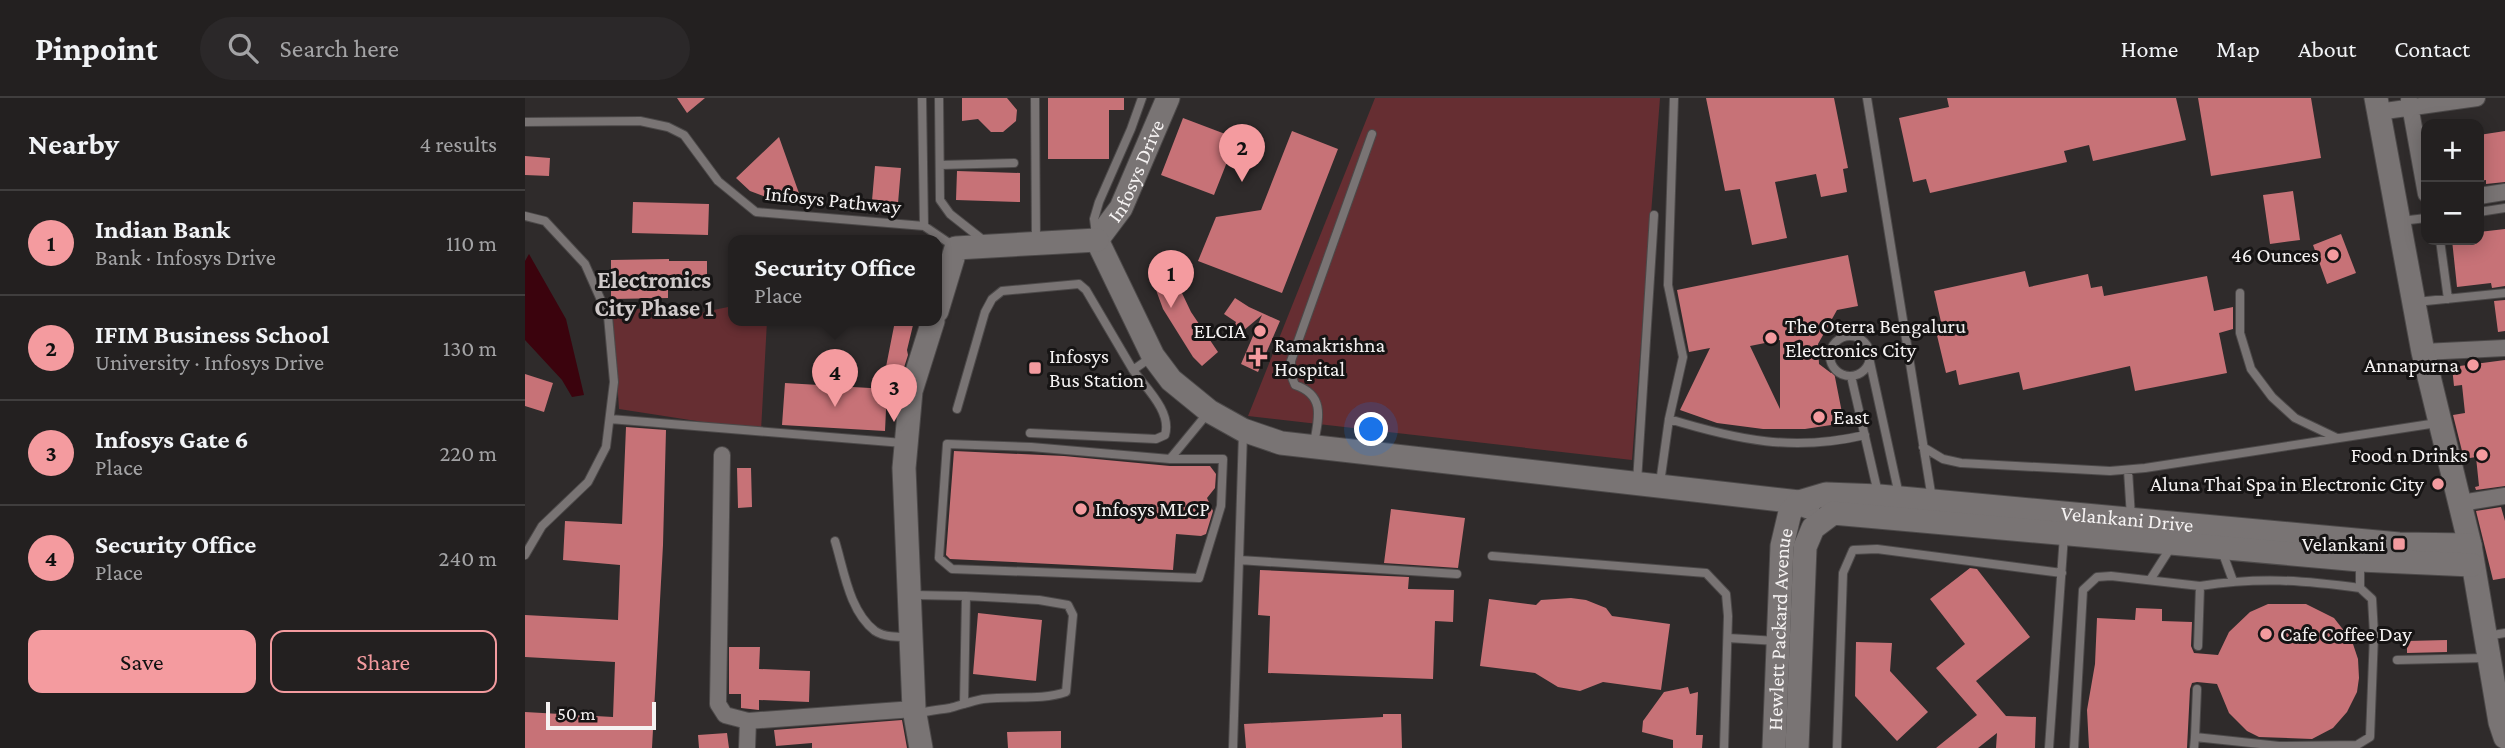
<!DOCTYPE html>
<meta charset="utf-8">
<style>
body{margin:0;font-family:"Crimson Pro",serif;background:#2b2829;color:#f1f3f6}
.controls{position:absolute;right:21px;top:21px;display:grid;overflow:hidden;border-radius:14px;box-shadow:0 4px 18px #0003}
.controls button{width:63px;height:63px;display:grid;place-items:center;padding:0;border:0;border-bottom:2px solid #403e3e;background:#232020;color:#f1f3f6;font:35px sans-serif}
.scale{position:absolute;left:21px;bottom:18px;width:110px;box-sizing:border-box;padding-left:7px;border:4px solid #f5f2f2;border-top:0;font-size:19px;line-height:24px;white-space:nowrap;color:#f5f2f2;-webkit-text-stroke:5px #161414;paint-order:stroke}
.you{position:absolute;left:847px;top:332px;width:24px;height:24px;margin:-18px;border:5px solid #fff;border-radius:50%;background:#1a73e8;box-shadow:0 0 0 10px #1a73e833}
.badge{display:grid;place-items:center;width:46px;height:46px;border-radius:50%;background:#f49b9f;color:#111;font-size:23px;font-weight:700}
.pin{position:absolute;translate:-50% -58px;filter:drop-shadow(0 2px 4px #0008)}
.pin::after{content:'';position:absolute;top:37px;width:24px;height:21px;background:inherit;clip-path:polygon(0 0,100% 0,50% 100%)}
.popup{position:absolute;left:203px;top:137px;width:214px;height:91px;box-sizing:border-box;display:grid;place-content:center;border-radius:14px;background:#232020;filter:drop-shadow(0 2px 5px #0005);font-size:23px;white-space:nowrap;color:#a3a3a5}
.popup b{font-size:26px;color:#f1f3f6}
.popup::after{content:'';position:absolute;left:50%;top:100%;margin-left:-14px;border:14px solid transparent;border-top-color:#232020}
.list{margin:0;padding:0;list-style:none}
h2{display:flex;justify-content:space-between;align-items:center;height:91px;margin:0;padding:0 28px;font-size:30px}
h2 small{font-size:23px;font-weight:400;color:#a3a3a5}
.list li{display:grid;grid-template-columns:46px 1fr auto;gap:21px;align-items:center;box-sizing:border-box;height:105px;padding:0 28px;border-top:2px solid #403e3e}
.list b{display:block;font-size:26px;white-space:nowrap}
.list p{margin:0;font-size:23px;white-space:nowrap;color:#a3a3a5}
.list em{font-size:23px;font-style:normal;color:#a3a3a5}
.actions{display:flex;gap:14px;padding:21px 28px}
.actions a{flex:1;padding:16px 0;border:2px solid #f49b9f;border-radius:14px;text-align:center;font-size:24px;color:#f49b9f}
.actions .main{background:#f49b9f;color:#111}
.icon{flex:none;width:38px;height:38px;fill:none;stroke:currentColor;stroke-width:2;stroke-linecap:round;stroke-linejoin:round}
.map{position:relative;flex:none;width:1980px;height:650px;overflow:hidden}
header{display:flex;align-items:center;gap:42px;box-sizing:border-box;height:98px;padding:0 35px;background:#232020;border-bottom:2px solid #403e3e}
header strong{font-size:33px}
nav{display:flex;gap:38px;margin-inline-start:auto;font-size:24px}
.search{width:490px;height:63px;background:#2b2829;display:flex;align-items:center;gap:18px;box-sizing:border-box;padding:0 24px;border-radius:38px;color:#a3a3a5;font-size:26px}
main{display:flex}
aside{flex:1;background:#232020}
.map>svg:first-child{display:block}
.green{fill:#662e32}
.water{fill:#3b030d}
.building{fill:#c77277;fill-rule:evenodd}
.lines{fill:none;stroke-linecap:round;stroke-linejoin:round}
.lane-casing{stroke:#4c4949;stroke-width:10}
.street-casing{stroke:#4c4949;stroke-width:18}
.secondary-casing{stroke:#4c4949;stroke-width:25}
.lane{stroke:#797474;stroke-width:8}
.street{stroke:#797474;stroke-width:16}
.secondary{stroke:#797474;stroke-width:23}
.poi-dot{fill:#f49b9f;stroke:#161414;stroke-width:2.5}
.labels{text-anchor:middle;stroke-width:6;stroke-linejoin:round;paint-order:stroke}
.street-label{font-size:21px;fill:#f5f2f2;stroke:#161414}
.poi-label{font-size:21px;fill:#f5f2f2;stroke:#161414;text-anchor:end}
.quarter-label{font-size:24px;font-weight:bold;fill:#cfc9c9;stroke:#161414}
</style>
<header>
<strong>Pinpoint</strong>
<div class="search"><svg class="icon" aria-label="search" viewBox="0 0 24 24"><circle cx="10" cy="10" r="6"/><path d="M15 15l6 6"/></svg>Search here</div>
<nav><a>Home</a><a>Map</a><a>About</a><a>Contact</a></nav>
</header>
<main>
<aside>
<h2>Nearby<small>4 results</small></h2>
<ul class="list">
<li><span class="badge">1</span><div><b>Indian Bank</b><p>Bank · Infosys Drive</p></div><em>110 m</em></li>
<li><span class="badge">2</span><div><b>IFIM Business School</b><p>University · Infosys Drive</p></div><em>130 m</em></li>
<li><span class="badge">3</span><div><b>Infosys Gate 6</b><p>Place</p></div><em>220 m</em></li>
<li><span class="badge">4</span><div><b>Security Office</b><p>Place</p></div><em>240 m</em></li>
</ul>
<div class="actions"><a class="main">Save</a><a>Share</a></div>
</aside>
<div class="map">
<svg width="1980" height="650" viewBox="0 0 1980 650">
<rect width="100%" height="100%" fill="#2f2b2b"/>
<path class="green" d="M850 0H1135L1107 362 723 318Z
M81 202 149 220 208 208V223H242L236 333 94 311 88 220Z"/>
<path class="water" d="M4 156 41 221 59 297 47 299 37 282 0 242V163Z"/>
<path class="building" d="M152 0H180L162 15Z
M437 0H482L492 12 491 23 478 34H466L453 21 437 23Z
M523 0H599V12H584V61H523Z
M1181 0H1309L1323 70 1318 71 1322 94 1296 99 1291 76 1250 84 1262 140 1227 147 1215 91 1200 93Z
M1422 0H1651L1661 42 1568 63 1564 47 1539 53 1542 64 1405 95 1401 81 1388 84 1374 20 1424 9Z
M1673 0H1786L1796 60 1686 78Z
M658 20 724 45 714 69 702 64 689 97 636 77Z
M767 33 813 51 757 195 673 163 691 119 736 112Z
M1980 33V84L1961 86V82L1954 83V37Z
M254 39 275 98 264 101 244 100 225 93 211 80Z
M0 58 25 60 24 78 0 77Z
M350 68 376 70 372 117 346 114Z
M432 73 495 75V104L431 102Z
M1768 93 1775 142 1745 146 1738 97Z
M108 104 184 106 183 137 107 135Z
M1980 131V188L1967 190 1966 185 1932 189 1927 142H1954V134Z
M1816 136 1831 175 1802 186 1788 147Z
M1323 157 1333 208 1312 212 1293 246 1294 266 1306 275 1309 274 1319 325 1280 331H1238L1192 325 1155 312 1185 250 1164 254 1152 192ZM1255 242V311L1225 248Z
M144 161V163H182V191L143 192V200L86 201V162Z
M1500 173 1504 189 1563 176 1566 190 1577 188 1579 198 1682 178 1689 213 1708 209V231L1694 235 1702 275 1610 293 1605 268 1498 292 1494 274 1434 287 1431 272 1421 275 1409 225 1416 224 1409 193Z
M647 174 666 214 693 254 677 268 668 259 638 211 627 181Z
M710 200 724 209 755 223 733 274 716 266 737 217 718 233 709 229 711 224 699 216Z
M1980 202V233L1973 234 1969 203Z
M370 223H389L382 252 383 257 375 282 359 279Z
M1980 262V388L1951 392 1950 389 1954 388 1951 359 1939 361 1928 317 1940 315 1937 287 1929 288 1927 269Z
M0 276 28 285 19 314 0 308Z
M260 285 362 291 360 333 257 327Z
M101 329 141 332 138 447 127 650H0V614L88 619 90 564 0 559V517L93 522 95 467 38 462 40 423 97 426Z
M429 353 539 358 645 368H685L691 376 690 390 682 400 688 413 681 436 676 438 651 436 648 472 425 461 421 457Z
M212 370H226L227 409 213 410Z
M1976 409 1980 423V480L1968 482 1951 413Z
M866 411 940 420 933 470 859 465Z
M1445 470 1452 471 1505 539 1451 583 1481 618 1511 619 1510 650H1471L1472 635 1453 650H1411L1452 617 1411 570 1440 546 1405 501Z
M735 472 884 479 883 491 929 492 928 524 910 523 908 581 743 575 745 518 733 517Z
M1046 500 1061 502 1081 510 1087 518 1145 526 1136 592 1078 584 1055 593 1033 589 1010 575 955 568 964 501 1011 507 1016 502Z
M1743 506H1781L1809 520 1827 543 1833 561 1834 580 1832 594 1822 614 1808 630 1787 641 1734 639 1722 633 1704 615 1692 586 1672 584 1667 585 1665 591 1662 650H1564L1562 612 1570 566 1572 520 1610 522 1611 510 1637 511V523L1667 524 1666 548 1669 555 1693 557 1704 534 1725 514Z
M453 515 517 522 511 583 448 576Z
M1922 542V554L1882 555V543Z
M1331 544 1367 545 1365 573 1403 614 1372 643 1330 598Z
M204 549H235L234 571 285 573 284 604 234 602V612L216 610V596H204Z
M1163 589 1165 596 1173 594 1171 637H1178L1177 650H1148V642L1117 634 1118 623 1139 594Z
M858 616H876L877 650H721L719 626 858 619Z
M377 622 382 650H287V645L251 648 249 632Z
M536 633V650H483L482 634Z
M202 635 204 650H174L173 637Z"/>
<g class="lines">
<g class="lane-casing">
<path id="lane" d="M397 0 399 128
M414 0 415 102 425 116 458 142
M510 0 511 143
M1342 0 1407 401
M0 24 115 23 143 29 159 37 193 83 231 114 399 128 430 149
M415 67 489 65
M1954 114 1980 110
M0 118 20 123 60 166 83 218 89 284 81 349 63 384 17 428 0 457
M1876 123 1901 120
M571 136 569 121 574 104 606 31 617 0
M1915 142 1923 201
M1715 195V235L1726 271 1747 299 1770 320 1812 340
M1891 204 1980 195
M1305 258a20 20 0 1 1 40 0a20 20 0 1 1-40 0Z
M1345 264 1374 397
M1326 278 1353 395
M432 311 460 214 467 201 477 193 554 186 561 192 608 272
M85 321 378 345
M1144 321C1213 342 1268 354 1340 337
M505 335 631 341 640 337C647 314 621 290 608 272L625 260
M789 345C794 319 800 297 770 287L766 277V263L847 36
M1398 349 1418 361 1436 365 1585 373 1620 370 1912 325
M645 361H698L696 408 674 480 427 471 414 460 422 346 506 349 645 361 682 316
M1603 372 1606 419
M1112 384 1129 117
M1135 385 1144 321 1158 259 1143 187 1149 0
M310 443C319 472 324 513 350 533 359 539 372 539 382 539
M1697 453 1708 483
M967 458 1181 475 1201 496 1203 518 1199 650
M714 462 932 476
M1625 482 1646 449
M388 497 441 498
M1962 538 1980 535
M1203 540 1252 543
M1673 548 1675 488C1734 479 1776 482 1835 490
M1872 562 1961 560
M1672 591 1670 639 1754 648 1832 647 1845 639 1849 536 1847 501 1835 490V465
M393 616C404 612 414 612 425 610 436 607 447 603 458 601 486 597 515 603 541 594L548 517 543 507 514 502 441 498 439 606
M708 650 718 335
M1312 650 1318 475 1328 452 1352 451 1537 475
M1524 650 1539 437
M1549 650 1558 492 1572 479 1586 478 1675 488
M1669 650 1670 639"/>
</g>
<g class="street-casing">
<path id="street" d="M1884 2 1901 96
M1853 14 1952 0
M1954 98 1980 94
M1898 254 1980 250
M197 357 193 606 200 617 223 623 389 611
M1936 405 1980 398
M222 650 223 623"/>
</g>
<g class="secondary-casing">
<g id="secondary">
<path d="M1851 0 1898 254 1945 447 1975 624 1980 639"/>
<path d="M572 142 628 258 646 282 684 313 718 332 756 345 1274 404 1283 409"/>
<path id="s1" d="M572 142 596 110 643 0"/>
<path d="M412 213 431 150 572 142"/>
<path d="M396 650 389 611 379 370 386 293 408 223"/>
<path id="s2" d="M1249 650 1257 448 1265 414 1274 404 1301 396 1354 398 1874 446 1945 447"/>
<path d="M1272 650 1280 449 1288 430 1308 415 1835 462 1947 467"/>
</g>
</g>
<use href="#lane" class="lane"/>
<use href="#street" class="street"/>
<use href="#secondary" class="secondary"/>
</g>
<g class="poi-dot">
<circle cx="1808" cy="157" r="7"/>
<circle cx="735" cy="233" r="7"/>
<circle cx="1246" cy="240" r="7"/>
<path d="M729.5 248.5h7v7h7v7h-7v7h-7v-7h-7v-7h7z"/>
<circle cx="1948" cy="267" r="7"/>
<rect x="503" y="263" width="14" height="14" rx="3.5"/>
<circle cx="1294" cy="319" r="7"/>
<circle cx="1957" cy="357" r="7"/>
<circle cx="1913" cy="386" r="7"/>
<circle cx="556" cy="411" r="7"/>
<rect x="1867" y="439" width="14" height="14" rx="3.5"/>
<circle cx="1741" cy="536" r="7"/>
</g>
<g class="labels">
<g class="street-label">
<text dy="7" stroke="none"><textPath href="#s1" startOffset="80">Infosys Drive</textPath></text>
<text transform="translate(308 102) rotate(6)" y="7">Infosys Pathway</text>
<text dy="7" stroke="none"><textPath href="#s2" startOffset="581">Velankani Drive</textPath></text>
<text dy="7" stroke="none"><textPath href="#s2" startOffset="119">Hewlett Packard Avenue</textPath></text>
</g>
<g class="poi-label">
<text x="1794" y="164">46 Ounces</text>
<text x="1260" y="235" text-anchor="start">The Oterra Bengaluru<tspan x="1260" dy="24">Electronics City</tspan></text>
<text x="721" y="240">ELCIA</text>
<text x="749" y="254" text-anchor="start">Ramakrishna<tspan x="749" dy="24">Hospital</tspan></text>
<text x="524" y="265" text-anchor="start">Infosys<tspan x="524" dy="24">Bus Station</tspan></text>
<text x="1934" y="274">Annapurna</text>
<text x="1308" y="326" text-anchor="start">East</text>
<text x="1943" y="364">Food n Drinks</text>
<text x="1899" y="393">Aluna Thai Spa in Electronic City</text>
<text x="570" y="418" text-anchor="start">Infosys MLCP</text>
<text x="1860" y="453">Velankani</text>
<text x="1755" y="543" text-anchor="start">Cafe Coffee Day</text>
</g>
<g class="quarter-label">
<text x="129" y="190">Electronics<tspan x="129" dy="28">City Phase 1</tspan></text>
</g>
</g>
</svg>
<div class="controls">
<button>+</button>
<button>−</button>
</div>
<div class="scale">50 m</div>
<div class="you"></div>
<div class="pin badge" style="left:646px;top:210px">1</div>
<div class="pin badge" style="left:717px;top:84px">2</div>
<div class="pin badge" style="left:369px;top:324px">3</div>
<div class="pin badge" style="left:310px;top:309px">4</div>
<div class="popup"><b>Security Office</b>Place</div>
</div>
</main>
